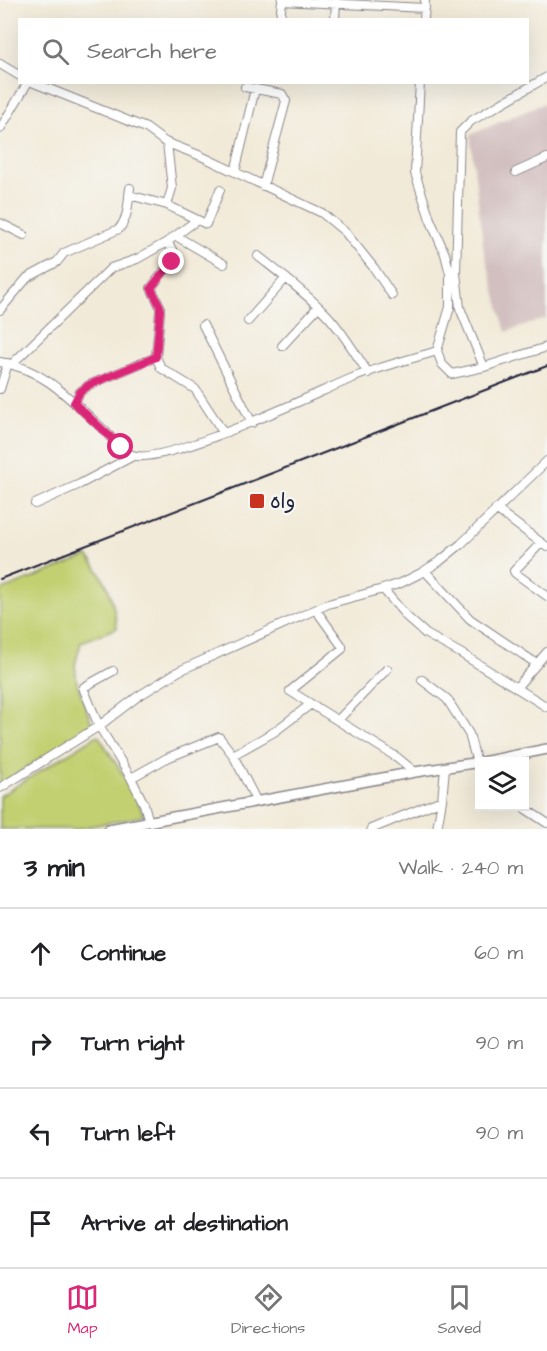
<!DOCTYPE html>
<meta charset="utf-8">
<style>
body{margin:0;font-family:"Architects Daughter","Playpen Sans Arabic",sans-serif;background:#f2f2f2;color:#202124}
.controls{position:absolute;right:18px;bottom:18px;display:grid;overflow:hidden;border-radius:0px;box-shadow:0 6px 24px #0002}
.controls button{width:54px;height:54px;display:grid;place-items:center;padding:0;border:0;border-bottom:2px solid #e0e0e0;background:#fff;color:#202124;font:30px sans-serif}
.stop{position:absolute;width:18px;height:18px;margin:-14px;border:4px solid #db2777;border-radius:50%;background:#fff}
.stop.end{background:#db2777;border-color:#fff;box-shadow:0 2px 6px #0008}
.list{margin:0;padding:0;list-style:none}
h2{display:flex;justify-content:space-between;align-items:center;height:78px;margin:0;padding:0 24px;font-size:26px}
h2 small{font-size:20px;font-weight:400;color:#757577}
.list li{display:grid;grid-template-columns:39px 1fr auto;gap:18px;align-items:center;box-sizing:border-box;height:90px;padding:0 24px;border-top:2px solid #e0e0e0}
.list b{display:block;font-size:22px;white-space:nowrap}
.list em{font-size:20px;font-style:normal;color:#757577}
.icon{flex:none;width:33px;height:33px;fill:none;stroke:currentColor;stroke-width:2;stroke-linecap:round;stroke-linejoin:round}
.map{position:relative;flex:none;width:547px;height:829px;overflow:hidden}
.search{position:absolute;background:#fff;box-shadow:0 6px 24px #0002;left:18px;right:18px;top:18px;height:66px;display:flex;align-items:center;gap:15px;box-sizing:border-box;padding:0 21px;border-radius:0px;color:#757577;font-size:22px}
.sheet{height:438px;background:#fff}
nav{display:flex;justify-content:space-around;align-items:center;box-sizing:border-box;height:84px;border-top:2px solid #e0e0e0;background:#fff;font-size:16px;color:#757577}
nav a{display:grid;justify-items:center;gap:3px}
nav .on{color:#db2777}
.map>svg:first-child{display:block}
.industrial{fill:#d2bfbf}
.green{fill:#c2d071;stroke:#727956;stroke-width:1.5}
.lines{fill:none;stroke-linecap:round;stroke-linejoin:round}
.minor-casing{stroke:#8a868a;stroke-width:10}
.major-casing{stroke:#8a868a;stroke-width:12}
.minor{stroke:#fff;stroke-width:8}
.major{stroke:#fff;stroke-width:9}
.rail{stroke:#22223b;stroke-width:2}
.route{stroke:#db2777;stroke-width:8}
.poi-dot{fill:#c8321e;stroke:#f6f6f2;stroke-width:2}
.labels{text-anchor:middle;stroke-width:4.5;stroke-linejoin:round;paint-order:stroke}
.poi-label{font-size:21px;fill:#22223b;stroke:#f6f6f2;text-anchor:start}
</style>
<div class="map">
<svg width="547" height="829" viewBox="0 0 547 829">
<rect width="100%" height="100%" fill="#f6f6f2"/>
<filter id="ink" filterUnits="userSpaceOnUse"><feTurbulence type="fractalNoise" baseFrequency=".0167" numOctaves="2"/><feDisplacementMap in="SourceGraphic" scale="12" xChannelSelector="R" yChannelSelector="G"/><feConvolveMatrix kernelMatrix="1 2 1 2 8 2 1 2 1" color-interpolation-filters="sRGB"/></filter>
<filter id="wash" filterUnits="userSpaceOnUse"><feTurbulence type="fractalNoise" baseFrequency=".008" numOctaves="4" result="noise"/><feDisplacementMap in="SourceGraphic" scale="24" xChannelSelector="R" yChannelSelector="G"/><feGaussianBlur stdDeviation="1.35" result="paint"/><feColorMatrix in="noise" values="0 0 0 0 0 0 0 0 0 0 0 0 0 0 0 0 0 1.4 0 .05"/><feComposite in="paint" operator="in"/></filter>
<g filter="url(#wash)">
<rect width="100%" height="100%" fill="#f2ead8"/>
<path class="industrial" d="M547 102V318L506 332 484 251 470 135Z"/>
<path class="green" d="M88 556C108 582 113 596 117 628L81 642 75 665 77 683 93 727 0 784V591Z
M98 735 133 790 144 816 75 829H0V796Z"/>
</g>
<g filter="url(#ink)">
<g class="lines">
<g class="minor-casing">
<path id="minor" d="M282 1 425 8
M280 20 282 0
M335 20 336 1
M424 20 425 0
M0 64 20 76
M547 77 471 121 460 132 456 273 460 308 484 367 547 347
M32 82 146 128 165 142 201 156 322 213 345 232 374 268 392 295
M420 82 415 173 430 219 445 254 450 274V307L437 351 442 364 452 374 484 367
M245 87 282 94 286 101 263 186
M0 129 28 82
M167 143 172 188 167 205
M235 172 255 89
M516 172 547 158
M129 195 167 205 206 224 220 190
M0 223 24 235
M176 236 224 264
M167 242 174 253V258L151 288 160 306V312L156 357 161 368 195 389 223 432
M258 256C282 275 306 293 327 315 343 332 355 353 368 373
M0 310 27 278 57 262 64 253 119 229C129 217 128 202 130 188
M248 321 286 278
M203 325 252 423
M282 346 318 307
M0 362C44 368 74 403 105 431 112 439 122 451 132 455 163 467 314 394 350 379 378 367 408 360 437 351
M12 364 111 268 137 259 167 242 197 220
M0 389 8 363
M74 403 80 392 89 385 156 357
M35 504 80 484 133 456
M496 509 547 547
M541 543 514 571 515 573 547 596
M425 571 470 619 537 664
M383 589 407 617 426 634 462 654 547 707
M113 671 84 687V690L99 726 131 778 144 804 149 822
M422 680 447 699 469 734 477 763
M516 688 547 652
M311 704 398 758 415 772
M338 720 387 669
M233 755 274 732 311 704 290 691 342 649V646L316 610
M131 778 167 758 219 737 233 755 257 802
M0 788 99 726 137 697 179 671 328 604 383 589 401 583 421 573 440 561 461 544 547 461
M442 800 445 768
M521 806 547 823
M371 829 442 800 437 829"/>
</g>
<g class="major-casing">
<path id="major" d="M482 762 547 749
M109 829 415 772 480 762"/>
</g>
<use href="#minor" class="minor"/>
<use href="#major" class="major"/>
<path class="rail" d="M0 579 547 366"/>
</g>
</g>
<g class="lines" filter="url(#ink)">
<path class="route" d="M121 447 74 403 80 392 89 385 156 357 160 312V306L151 288 172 262"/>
</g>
<rect class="poi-dot" x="249" y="493" width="16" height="16" rx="3"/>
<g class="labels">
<g class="poi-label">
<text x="270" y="508">واہ</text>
</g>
</g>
</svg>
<div class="controls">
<button><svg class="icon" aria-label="layers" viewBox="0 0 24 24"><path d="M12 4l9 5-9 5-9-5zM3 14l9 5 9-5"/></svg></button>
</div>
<div class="stop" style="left:121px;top:447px"></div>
<div class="stop end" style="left:172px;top:262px"></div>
<div class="search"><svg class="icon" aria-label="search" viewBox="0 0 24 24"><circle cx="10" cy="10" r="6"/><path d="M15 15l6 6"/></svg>Search here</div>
</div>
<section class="sheet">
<h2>3 min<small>Walk · 240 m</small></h2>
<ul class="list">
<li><svg class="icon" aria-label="ahead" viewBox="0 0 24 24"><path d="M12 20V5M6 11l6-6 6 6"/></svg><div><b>Continue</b></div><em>60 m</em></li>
<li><svg class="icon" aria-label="right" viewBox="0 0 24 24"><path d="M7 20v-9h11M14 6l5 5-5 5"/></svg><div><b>Turn right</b></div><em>90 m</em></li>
<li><svg class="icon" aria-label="left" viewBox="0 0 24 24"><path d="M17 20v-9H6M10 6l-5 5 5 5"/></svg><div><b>Turn left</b></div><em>90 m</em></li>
<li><svg class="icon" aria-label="arrive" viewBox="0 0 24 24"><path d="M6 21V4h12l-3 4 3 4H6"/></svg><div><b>Arrive at destination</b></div></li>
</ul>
</section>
<nav>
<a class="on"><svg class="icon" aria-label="map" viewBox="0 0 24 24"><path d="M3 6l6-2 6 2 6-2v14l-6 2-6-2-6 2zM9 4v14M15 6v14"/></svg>Map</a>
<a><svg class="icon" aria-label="directions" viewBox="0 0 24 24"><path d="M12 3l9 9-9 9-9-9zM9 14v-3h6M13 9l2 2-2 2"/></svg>Directions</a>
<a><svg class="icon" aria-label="saved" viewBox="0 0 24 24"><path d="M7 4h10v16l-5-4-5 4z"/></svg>Saved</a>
</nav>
